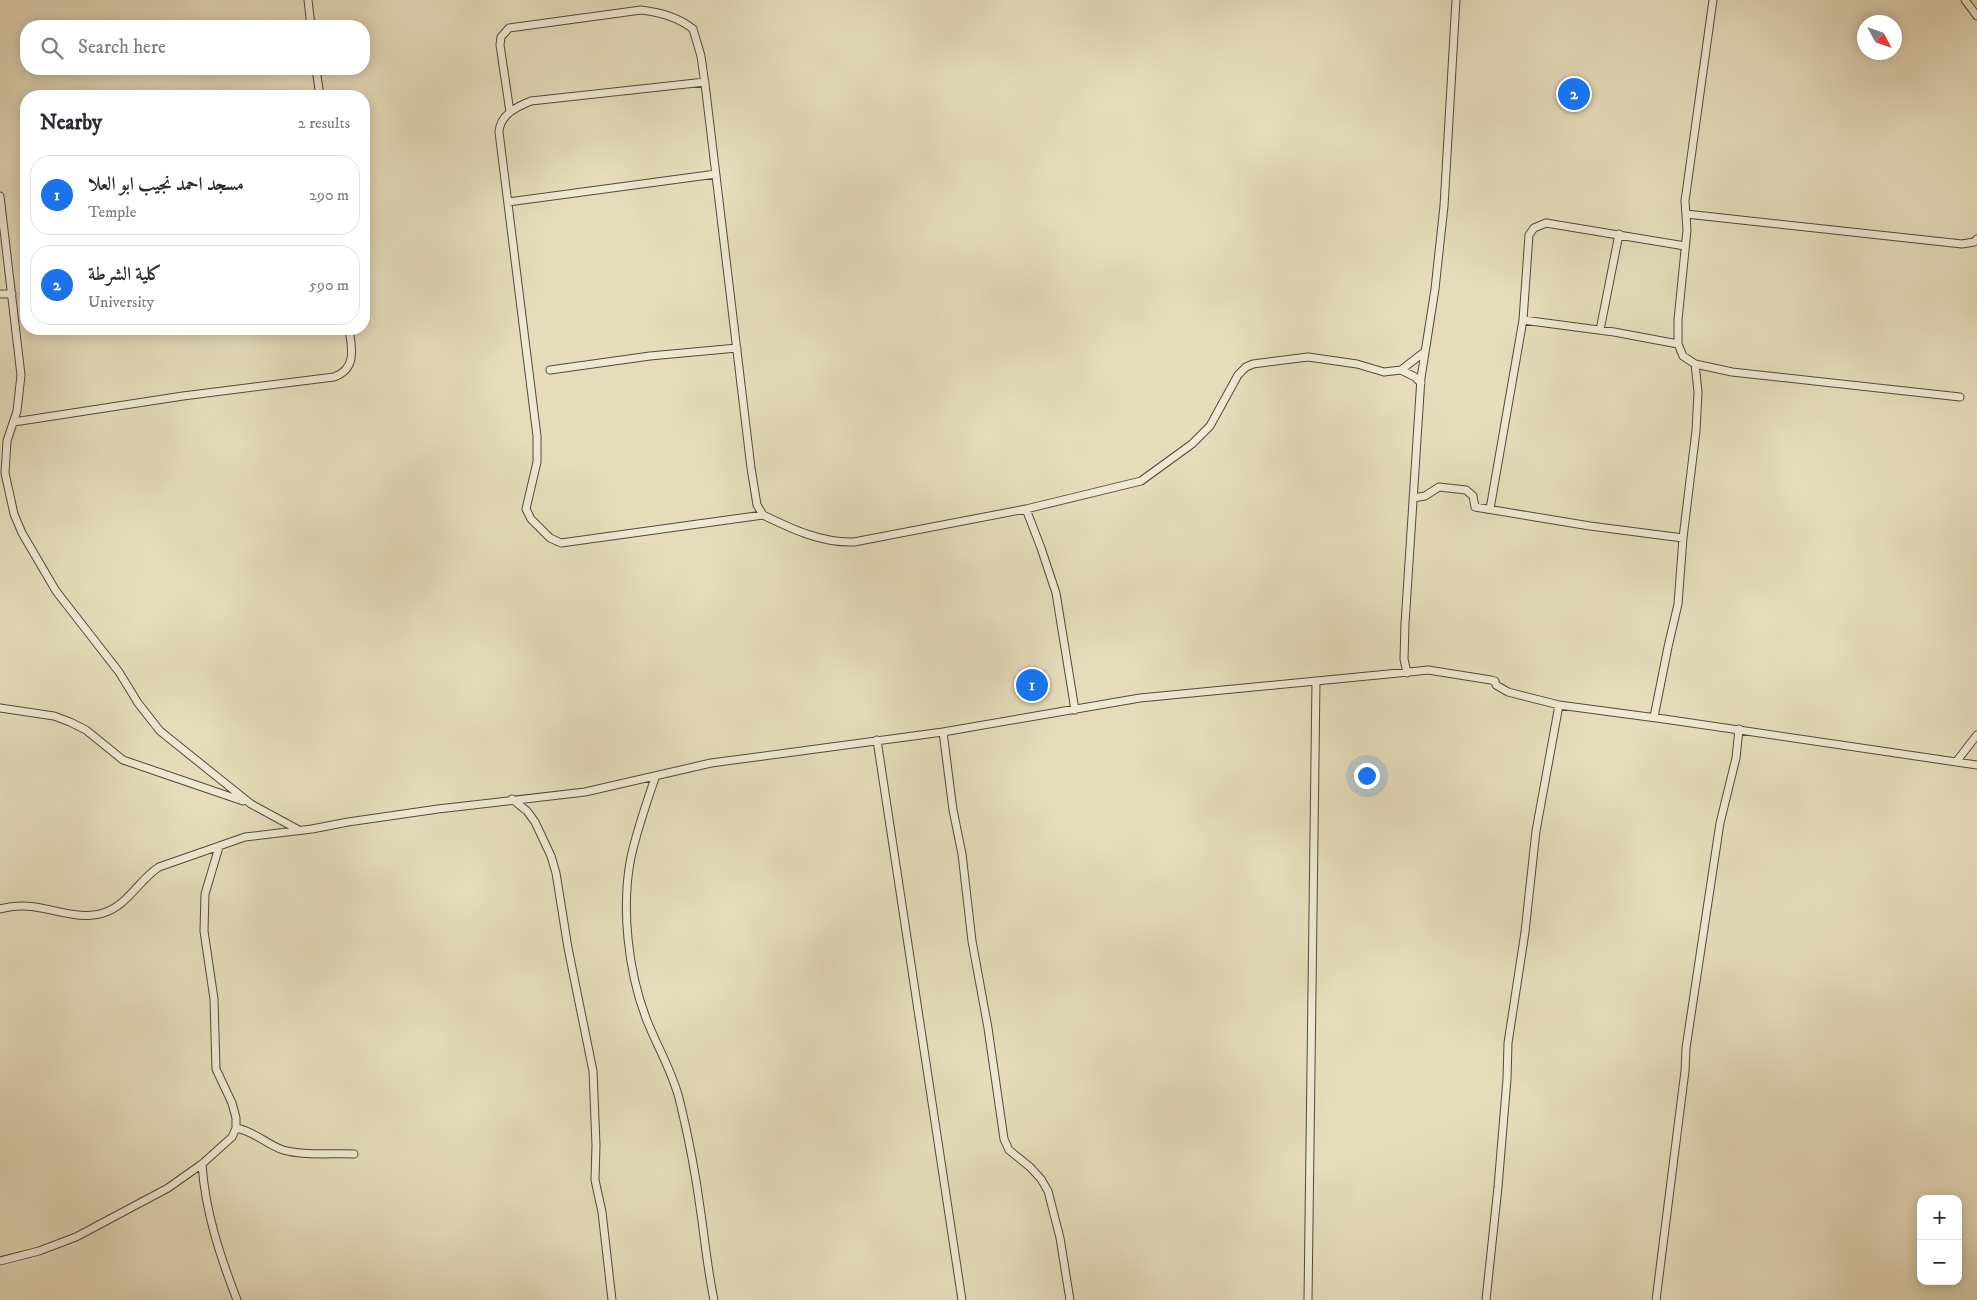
<!DOCTYPE html>
<meta charset="utf-8">
<style>
body{margin:0;font-family:"IM FELL DW Pica",Amiri,serif;background:#f2f2f3;color:#2b2b33}
.controls{position:absolute;right:15px;bottom:15px;display:grid;overflow:hidden;border-radius:10px;box-shadow:0 2px 12px #0003}
.controls button{width:45px;height:45px;display:grid;place-items:center;padding:0;border:0;border-bottom:1px solid #e1e1e2;background:#fff;color:#2b2b33;font:25px sans-serif}
.compass{position:absolute;left:1857px;top:15px;width:45px;height:45px;border-radius:50%;background:#fff;box-shadow:0 2px 12px #0003;rotate:130deg}
.you{position:absolute;left:1366px;top:775px;width:18px;height:18px;margin:-12px;border:4px solid #fff;border-radius:50%;background:#1a73e8;box-shadow:0 0 0 8px #1a73e833}
.badge{display:grid;place-items:center;width:32px;height:32px;border-radius:50%;background:#1a73e8;color:#fff;font-size:16px;font-weight:700}
.pin{position:absolute;translate:-50% -50%;border:2px solid #fff;box-shadow:0 1px 5px #0006}
.list{margin:0;padding:0;list-style:none}
h2{display:flex;justify-content:space-between;align-items:center;height:65px;margin:0;padding:0 20px;font-size:21px}
h2 small{font-size:16px;font-weight:400;color:#7c7c81}
.list li{display:grid;grid-template-columns:32px 1fr auto;gap:15px;align-items:center;box-sizing:border-box;height:80px;margin:0 10px 10px;padding:0 10px;border:1px solid #e1e1e2;border-radius:20px}
.list b{display:block;font-size:19px;white-space:nowrap}
.list p{margin:0;font-size:16px;white-space:nowrap;color:#7c7c81}
.list em{font-size:16px;font-style:normal;color:#7c7c81}
.icon{flex:none;width:28px;height:28px;fill:none;stroke:currentColor;stroke-width:2;stroke-linecap:round;stroke-linejoin:round}
.map{position:relative;flex:none;width:1977px;height:1300px;overflow:hidden}
.search{position:absolute;background:#fff;box-shadow:0 2px 12px #0003;left:20px;top:20px;width:350px;height:55px;display:flex;align-items:center;gap:12px;box-sizing:border-box;padding:0 18px;border-radius:20px;color:#7c7c81;font-size:19px}
.panel{position:absolute;background:#fff;box-shadow:0 2px 12px #0003;left:20px;top:90px;width:350px;height:245px;border-radius:20px}
.map>svg:first-child{display:block}
.lines{fill:none;stroke-linecap:round;stroke-linejoin:round}
.street-casing{stroke:#52483c;stroke-width:9}
.street{stroke:#efe8d3;stroke-width:7}
</style>
<div class="map">
<svg width="1977" height="1300" viewBox="0 0 1977 1300">
<rect width="100%" height="100%" fill="#e6dcbb"/>
<filter id="stains"><feTurbulence type="fractalNoise" baseFrequency=".004" numOctaves="4"/><feColorMatrix values="0 0 0 0 .2 0 0 0 0 .09 0 0 0 0 .02 0 0 0 .5 -.17"/></filter>
<radialGradient id="worn" r=".72"><stop offset=".6" stop-color="#630" stop-opacity="0"/><stop offset="1" stop-color="#630" stop-opacity=".3"/></radialGradient>
<g class="lines">
<g class="street-casing">
<path id="street" d="M308 0 311 26
M1713 0 1685 201 1687 230 1678 320V344L1683 356 1695 364 1732 372 1960 397
M1965 0 1977 16
M316 69 320 96
M705 82 531 101C516 107 500 115 499 132L537 436V462L526 509 531 519 550 538 561 543 763 515
M510 112 500 45 501 37 509 28 641 10C659 12 678 17 693 29L701 56 706 92 751 468 757 505 763 515C792 529 821 543 854 542L1026 509 1141 481 1192 444 1210 426 1238 375 1246 367 1253 364 1308 357 1357 364 1384 372 1401 370 1423 353
M0 196 21 375 17 411 7 441 5 473 14 514 22 533 56 591 119 672 138 703 160 731 251 804 297 829
M508 202 716 174
M1686 214 1962 244 1974 242 1977 239
M0 294H12
M1523 320 1614 332 1678 344
M1600 330 1619 234
M550 370 650 356 737 348
M1401 370 1415 377 1421 383
M14 422 183 396 334 377C357 369 352 348 349 329
M1413 498 1425 496 1439 487 1466 490 1473 496 1475 507 1590 526 1683 538
M1026 509 1041 548 1056 593 1075 710
M1490 509 1523 320 1529 235 1534 228 1546 223 1685 246
M1407 673 1404 659 1405 624 1421 378 1435 289 1444 206 1456 0
M0 708 54 716 70 722 86 730 123 760 243 801
M1654 717 1668 647 1678 604 1683 538 1696 431 1698 392 1695 364
M943 732 953 810 962 854 972 941 988 1028 1004 1139 1009 1150 1030 1167 1041 1179 1048 1191 1060 1238 1070 1300
M877 740 962 1300
M1956 762 1977 735
M655 778C646 804 637 830 631 857 621 907 628 971 646 1018 657 1047 673 1072 680 1102 689 1139 696 1176 701 1214 705 1242 708 1272 714 1300
M512 799 527 811 535 822 551 856 556 873 568 948 593 1071 596 1145 595 1180 602 1212 612 1300
M0 909C39 897 72 925 106 912 128 904 140 879 159 867L245 837 312 829 348 822 438 809 585 792 711 763 943 732 1140 698 1419 671 1428 670 1491 680 1495 681 1496 685 1508 692 1559 705 1664 719 1977 765
M236 1128C254 1131 266 1144 283 1150 303 1156 333 1153 354 1154
M202 1164C205 1211 220 1256 237 1300
M0 1261 39 1251 76 1237 168 1188 202 1164 232 1137 236 1128V1118L232 1103 216 1069 214 999 204 931 205 894 219 847
M1308 1300 1316 681
M1486 1300 1498 1187 1507 1079 1508 1043 1525 932 1536 831 1559 705
M1656 1300 1685 1071 1686 1048 1720 823 1736 758 1739 729"/>
</g>
<use href="#street" class="street"/>
</g>
<rect width="100%" height="100%" filter="url(#stains)"/>
<rect width="100%" height="100%" fill="url(#worn)"/>
</svg>
<div class="controls">
<button>+</button>
<button>−</button>
</div>
<svg class="compass" viewBox="-18 -18 36 36"><path d="M0-13l5 13h-10z" fill="#e53935"/><path d="M0 13l5-13h-10z" fill="#7c7c81"/></svg>
<div class="you"></div>
<div class="pin badge" style="left:1032px;top:685px">1</div>
<div class="pin badge" style="left:1574px;top:94px">2</div>
<div class="search"><svg class="icon" aria-label="search" viewBox="0 0 24 24"><circle cx="10" cy="10" r="6"/><path d="M15 15l6 6"/></svg>Search here</div>
<section class="panel">
<h2>Nearby<small>2 results</small></h2>
<ul class="list">
<li><span class="badge">1</span><div><b>مسجد احمد نجيب ابو العلا</b><p>Temple</p></div><em>290 m</em></li>
<li><span class="badge">2</span><div><b>كلية الشرطة</b><p>University</p></div><em>590 m</em></li>
</ul>
</section>
</div>
